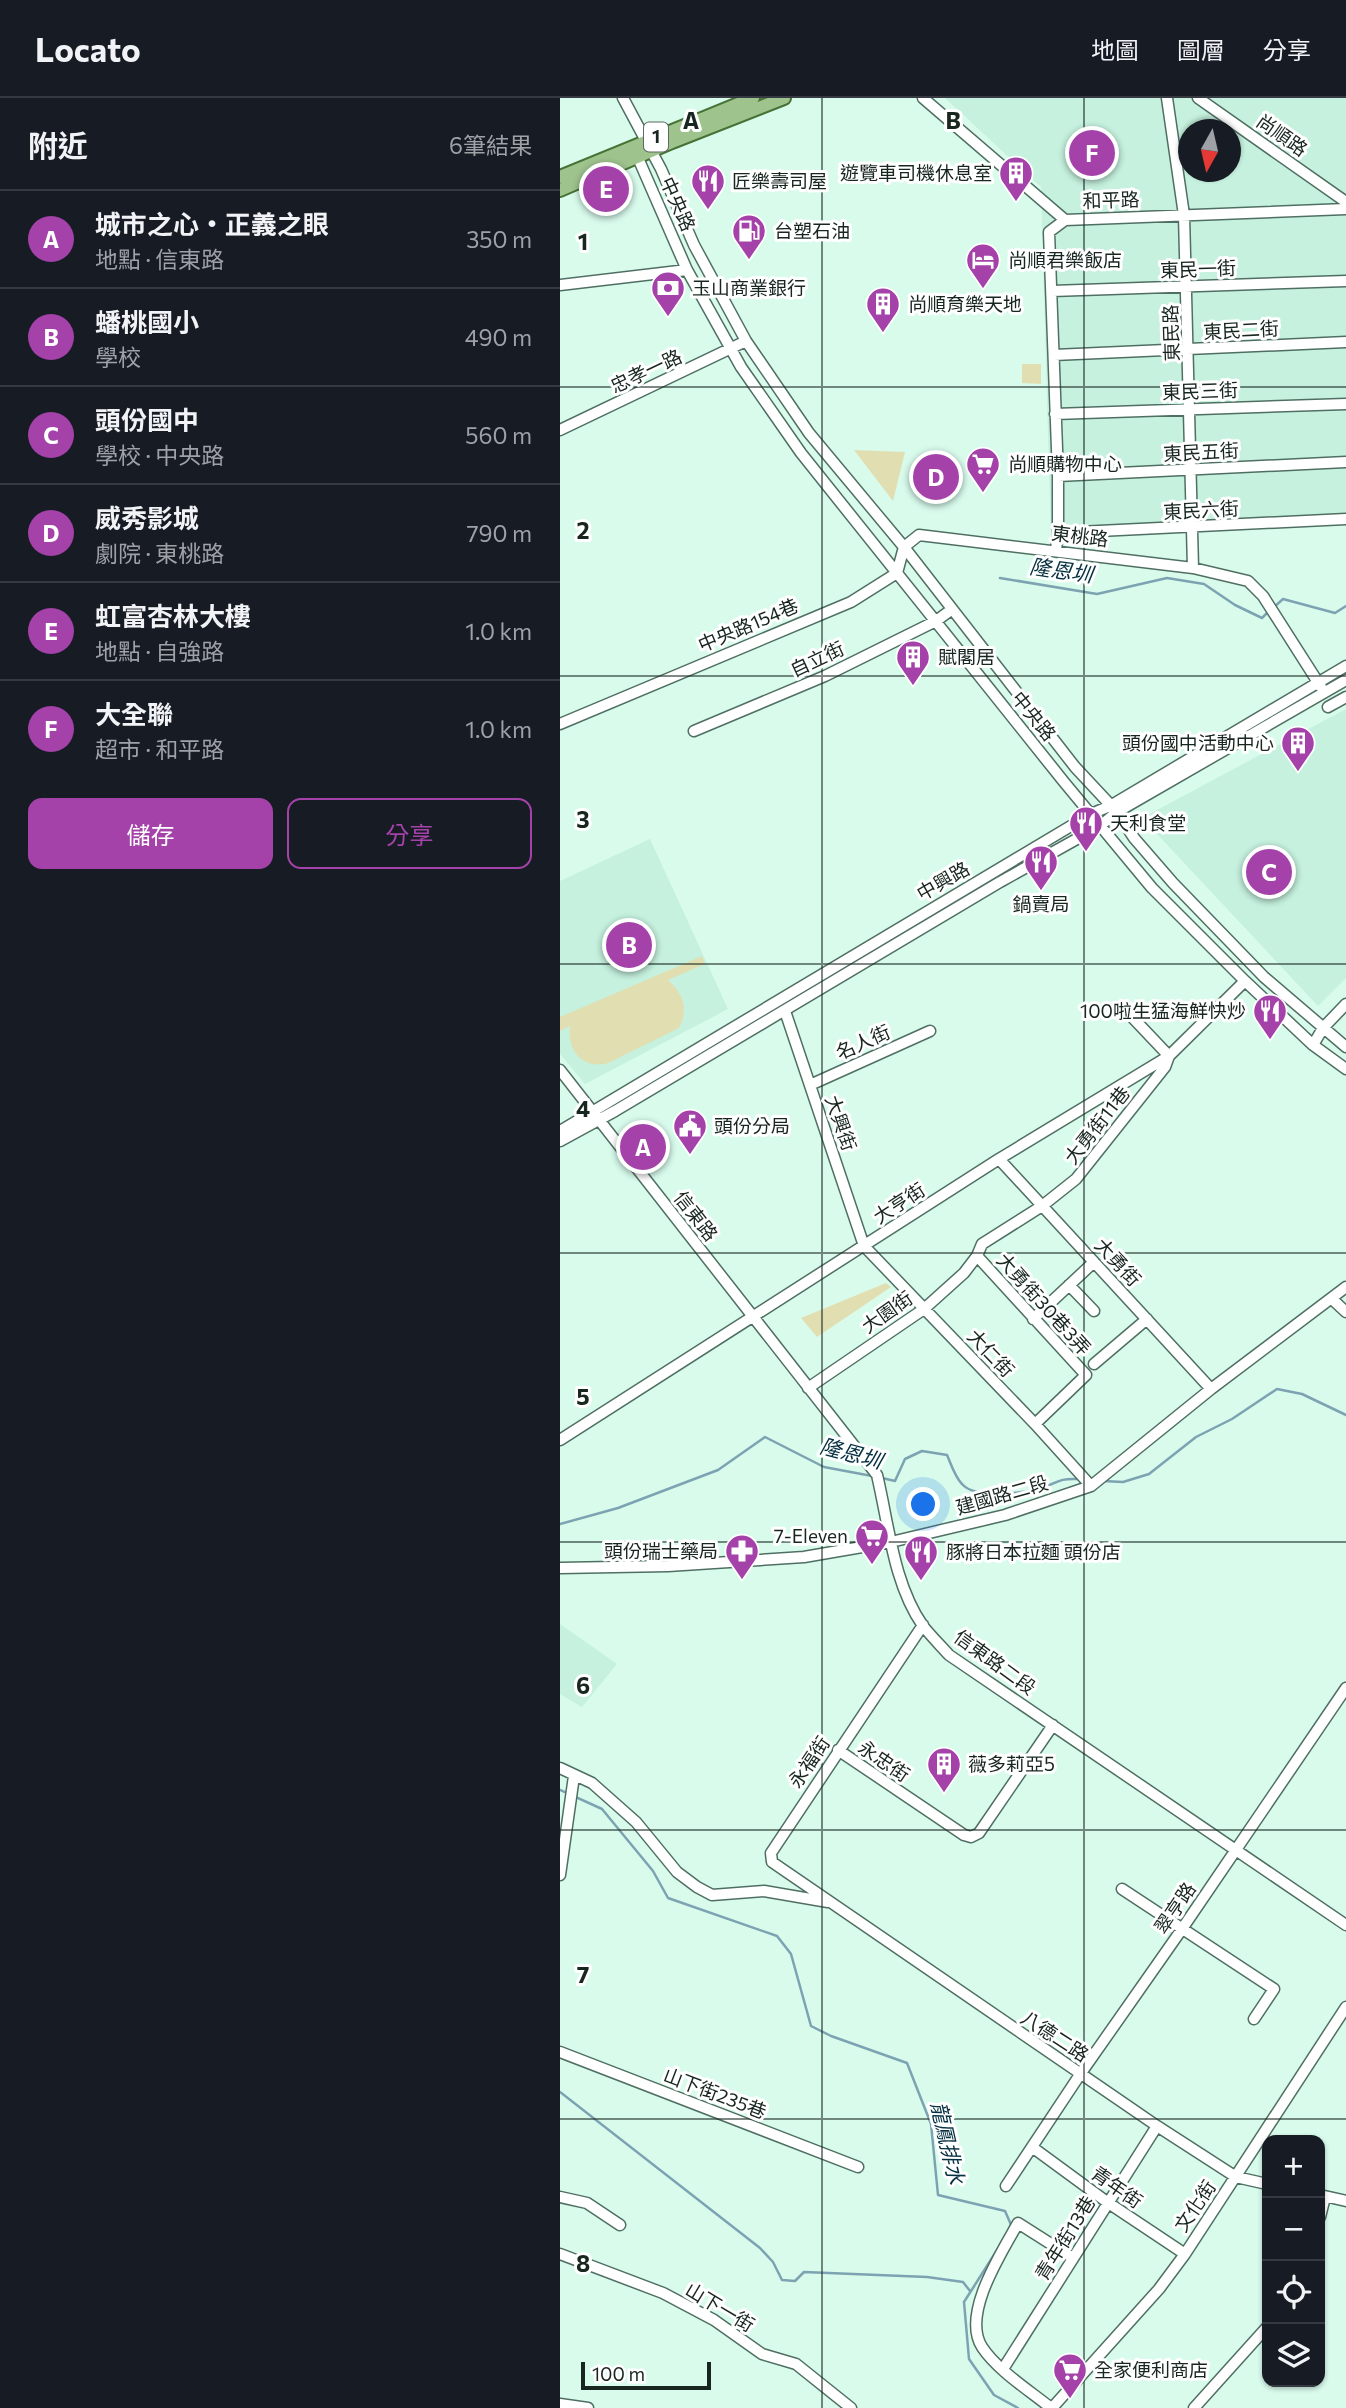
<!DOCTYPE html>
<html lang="zh-TW">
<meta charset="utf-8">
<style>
body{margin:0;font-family:Commissioner,"Noto Sans TC",sans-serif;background:#20242c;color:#f1f3f6}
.controls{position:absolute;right:21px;bottom:21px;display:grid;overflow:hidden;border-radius:14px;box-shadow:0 2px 5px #0004}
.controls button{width:63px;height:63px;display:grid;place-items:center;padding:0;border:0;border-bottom:2px solid #363941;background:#171b24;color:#f1f3f6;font:35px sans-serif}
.compass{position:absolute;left:618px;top:21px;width:63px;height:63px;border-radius:50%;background:#171b24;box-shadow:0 2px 5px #0004;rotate:188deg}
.scale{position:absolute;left:21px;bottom:18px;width:130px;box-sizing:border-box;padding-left:7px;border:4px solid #182620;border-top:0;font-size:19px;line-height:24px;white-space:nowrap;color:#182620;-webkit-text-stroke:5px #fff;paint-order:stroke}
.you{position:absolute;left:364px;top:1407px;width:24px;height:24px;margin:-18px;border:5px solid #fff;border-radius:50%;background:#1a73e8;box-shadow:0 0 0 10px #1a73e833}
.badge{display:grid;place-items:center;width:46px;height:46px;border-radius:50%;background:#a442a9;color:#fff;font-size:23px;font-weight:700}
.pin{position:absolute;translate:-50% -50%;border:4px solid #fff;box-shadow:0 2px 7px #0006}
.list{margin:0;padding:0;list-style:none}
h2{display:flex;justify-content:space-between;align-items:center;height:91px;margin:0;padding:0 28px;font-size:30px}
h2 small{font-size:23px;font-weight:400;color:#9ea1a6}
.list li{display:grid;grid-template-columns:46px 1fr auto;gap:21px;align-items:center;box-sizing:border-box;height:98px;padding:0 28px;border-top:2px solid #363941}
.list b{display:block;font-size:26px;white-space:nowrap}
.list p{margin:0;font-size:23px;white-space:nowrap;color:#9ea1a6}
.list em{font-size:23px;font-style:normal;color:#9ea1a6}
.actions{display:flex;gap:14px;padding:21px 28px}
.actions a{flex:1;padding:16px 0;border:2px solid #a442a9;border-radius:14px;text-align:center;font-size:24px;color:#a442a9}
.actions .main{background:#a442a9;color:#fff}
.icon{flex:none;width:38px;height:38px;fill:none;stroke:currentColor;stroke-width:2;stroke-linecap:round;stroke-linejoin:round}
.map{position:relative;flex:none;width:786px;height:2310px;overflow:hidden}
header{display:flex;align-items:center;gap:42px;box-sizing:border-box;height:98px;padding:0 35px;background:#171b24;border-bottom:2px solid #363941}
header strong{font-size:33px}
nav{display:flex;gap:38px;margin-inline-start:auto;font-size:24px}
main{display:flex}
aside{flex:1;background:#171b24}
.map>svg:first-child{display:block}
.built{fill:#c5f1de;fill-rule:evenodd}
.green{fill:#e1dfb2}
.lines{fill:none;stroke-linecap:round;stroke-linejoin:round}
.stream{stroke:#7da3b2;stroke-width:2.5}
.minor-casing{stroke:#506f63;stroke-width:13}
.major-casing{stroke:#467235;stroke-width:16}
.minor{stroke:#fff;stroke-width:10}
.major{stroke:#9ec38d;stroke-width:12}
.grid{fill:none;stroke:#182620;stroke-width:2;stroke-opacity:0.55}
.labels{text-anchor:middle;stroke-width:6;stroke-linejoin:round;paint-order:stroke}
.shield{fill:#fff;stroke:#5d6763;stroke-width:2}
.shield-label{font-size:18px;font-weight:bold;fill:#182620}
.street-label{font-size:19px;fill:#182620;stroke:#fff}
.poi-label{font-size:19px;fill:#182620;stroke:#fff;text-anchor:start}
.water-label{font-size:21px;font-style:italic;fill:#053041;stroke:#fff}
.grid-label{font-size:23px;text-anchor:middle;font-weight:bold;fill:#182620;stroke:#fff;stroke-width:6;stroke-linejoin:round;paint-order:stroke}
</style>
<header>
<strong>Locato</strong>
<nav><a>地圖</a><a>圖層</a><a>分享</a></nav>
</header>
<main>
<aside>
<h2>附近<small>6筆結果</small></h2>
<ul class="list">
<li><span class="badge">A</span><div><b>城市之心‧正義之眼</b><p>地點 · 信東路</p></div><em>350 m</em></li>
<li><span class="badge">B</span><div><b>蟠桃國小</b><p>學校</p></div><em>490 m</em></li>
<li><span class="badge">C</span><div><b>頭份國中</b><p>學校 · 中央路</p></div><em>560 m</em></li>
<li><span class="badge">D</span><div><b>威秀影城</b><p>劇院 · 東桃路</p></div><em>790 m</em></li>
<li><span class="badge">E</span><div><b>虹富杏林大樓</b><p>地點 · 自強路</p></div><em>1.0 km</em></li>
<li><span class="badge">F</span><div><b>大全聯</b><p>超市 · 和平路</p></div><em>1.0 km</em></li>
</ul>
<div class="actions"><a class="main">儲存</a><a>分享</a></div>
</aside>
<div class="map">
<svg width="786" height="2310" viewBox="0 0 786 2310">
<rect width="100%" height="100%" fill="#d8fbec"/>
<path class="built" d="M385 0H786V425L491 441 481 89ZM628 32H670V74H628Z
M786 611V880L758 908 582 720Z
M90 741 168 911 25 986 0 956V783Z
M0 1526 57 1566 22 1609 0 1596Z"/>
<path class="green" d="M462 266H481V286L462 285Z
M294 352 345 354 333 403Z
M142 858 145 866 108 882C123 895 129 911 119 930 101 939 83 948 64 957 58 960 51 965 44 966 19 970 7 949 10 928L0 933V919Z
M326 1185 331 1189 257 1239 241 1220Z"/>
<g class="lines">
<path class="stream" d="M440 480 537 496 607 480 644 486 675 507 702 520 708 514
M713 510 723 501 775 515 786 508
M322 1380 335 1383 345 1361 362 1353 387 1357C391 1366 395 1379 402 1386 416 1402 462 1395 481 1390 497 1386 497 1380 517 1381
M543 1383 563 1384 589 1376 636 1339 672 1321 717 1291 742 1296 786 1317
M0 1426 58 1410 158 1372 205 1339 264 1369 312 1378
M0 1692 42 1711 93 1773 108 1800 217 1838 231 1856 251 1928 271 1938 347 1965 371 2026 378 2097 445 2113 452 2129
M0 1994 200 2150 213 2164 222 2182 235 2183 244 2174 367 2179 403 2184 410 2193
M439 2149 404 2204 409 2261 434 2297 458 2310"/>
<g class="minor-casing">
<path id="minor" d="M63 0 101 71 134 147 186 243 249 335 344 449 515 669 557 714 574 740 613 785 704 879 786 949
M363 0 505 122 786 111
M607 0 624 117 633 470
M638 0 786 104
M82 53 78 60 127 172 181 269 241 355 504 684 592 790 685 883 753 947 786 971
M0 187 127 172
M492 193 786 183
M494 257 786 244
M495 316 786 306
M0 332 186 243
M498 378 786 364
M498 435 786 421
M496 452 498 435V378L489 134 505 122
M768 609 786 599
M0 626 291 504 337 475 344 449 359 437 633 470 688 483 703 498 761 589
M134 633 265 578 376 523 391 512
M225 913 304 1148 475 1326 531 1388
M753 947 763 930 786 906
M0 972 317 1377C329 1427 333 1485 363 1528 371 1538 380 1547 389 1557L786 1827
M250 987 370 933
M0 1033 531 716 550 708 786 568
M0 1043 55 1013 440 784 540 728 557 714 786 582
M439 1061 651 1291
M417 1158 526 1277 475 1326
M509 1187 534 1213
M772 1201 786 1214
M473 1221 534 1164
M534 1266 587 1221
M248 1290 364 1211 404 1175 417 1158 422 1146 482 1108 516 1081 605 969 609 958 573 920
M0 1342 439 1061 609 958 685 883
M0 1470 108 1468 244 1459 331 1444 445 1417 531 1388 651 1291 786 1189
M363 1527 211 1755 212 1764 597 2028 676 2079 707 2086
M278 1652 404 1737 411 1739 419 1735 493 1627
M0 1670 32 1685 76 1724 117 1774 137 1789 152 1797 204 1793 268 1804
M0 1777 14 1678
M562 1791 714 1891 694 1921
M0 1954 298 2069
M472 2049 547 2104 625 2156
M446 2088 521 1975 622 1831 786 1590
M760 2097 786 2103
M0 2099 27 2105 60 2127
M760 2119 765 2099
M0 2156 103 2195 154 2222 202 2256 236 2266 291 2310
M443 2271 597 2028
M0 2306 28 2310
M491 2310C470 2293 437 2272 422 2249 401 2216 442 2154 458 2125L513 2160
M492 2310 599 2191 625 2156 786 1909
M634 2310 707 2229"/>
</g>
<g class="major-casing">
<path id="major" d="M0 79 193 0
M0 92 112 44 224 0"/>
</g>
<use href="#minor" class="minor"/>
<use href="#major" class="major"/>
</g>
<path class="grid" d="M262 0V2310M524 0V2310M0 289H786M0 578H786M0 866H786M0 1155H786M0 1444H786M0 1732H786M0 2021H786"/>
<defs>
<g id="building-pin" transform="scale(1.75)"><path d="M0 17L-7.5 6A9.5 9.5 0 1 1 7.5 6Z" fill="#a442a9" stroke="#fff"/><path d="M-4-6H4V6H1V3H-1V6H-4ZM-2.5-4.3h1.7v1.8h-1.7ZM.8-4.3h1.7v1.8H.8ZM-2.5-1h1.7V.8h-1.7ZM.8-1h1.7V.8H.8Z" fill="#fff"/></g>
<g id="restaurant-pin" transform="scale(1.75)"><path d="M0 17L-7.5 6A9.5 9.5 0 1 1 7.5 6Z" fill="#a442a9" stroke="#fff"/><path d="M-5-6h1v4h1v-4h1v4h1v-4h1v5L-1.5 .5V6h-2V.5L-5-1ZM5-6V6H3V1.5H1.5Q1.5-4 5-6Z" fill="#fff"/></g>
<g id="fuel-pin" transform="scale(1.75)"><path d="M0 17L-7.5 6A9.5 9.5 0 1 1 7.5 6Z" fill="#a442a9" stroke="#fff"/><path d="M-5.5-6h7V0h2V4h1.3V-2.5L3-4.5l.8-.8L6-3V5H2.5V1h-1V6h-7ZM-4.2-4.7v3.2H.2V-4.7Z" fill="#fff"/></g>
<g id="hotel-pin" transform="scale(1.75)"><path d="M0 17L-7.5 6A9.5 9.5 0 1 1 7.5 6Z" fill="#a442a9" stroke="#fff"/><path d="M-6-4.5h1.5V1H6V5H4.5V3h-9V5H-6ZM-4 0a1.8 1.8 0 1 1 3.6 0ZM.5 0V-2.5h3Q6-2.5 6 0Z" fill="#fff"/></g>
<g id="bank-pin" transform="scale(1.75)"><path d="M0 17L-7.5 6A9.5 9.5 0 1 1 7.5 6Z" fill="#a442a9" stroke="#fff"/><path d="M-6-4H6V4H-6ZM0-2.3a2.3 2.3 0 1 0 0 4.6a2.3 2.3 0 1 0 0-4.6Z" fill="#fff"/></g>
<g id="supermarket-pin" transform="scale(1.75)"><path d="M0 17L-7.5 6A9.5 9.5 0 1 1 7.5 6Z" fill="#a442a9" stroke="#fff"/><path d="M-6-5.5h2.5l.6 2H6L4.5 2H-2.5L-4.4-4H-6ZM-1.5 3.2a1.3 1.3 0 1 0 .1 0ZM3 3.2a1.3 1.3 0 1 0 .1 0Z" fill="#fff"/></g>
<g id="civic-pin" transform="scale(1.75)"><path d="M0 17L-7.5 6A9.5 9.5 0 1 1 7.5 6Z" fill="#a442a9" stroke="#fff"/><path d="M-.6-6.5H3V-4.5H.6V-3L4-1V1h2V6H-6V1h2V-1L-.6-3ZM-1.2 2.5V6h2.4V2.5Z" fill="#fff"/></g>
<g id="pharmacy-pin" transform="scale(1.75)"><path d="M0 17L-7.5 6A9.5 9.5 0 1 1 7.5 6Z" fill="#a442a9" stroke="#fff"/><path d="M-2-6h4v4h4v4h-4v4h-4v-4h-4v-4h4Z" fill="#fff"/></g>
</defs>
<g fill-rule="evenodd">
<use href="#building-pin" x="456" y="75"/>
<use href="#restaurant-pin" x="148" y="83"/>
<use href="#fuel-pin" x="189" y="133"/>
<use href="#hotel-pin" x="423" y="162"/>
<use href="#bank-pin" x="108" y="190"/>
<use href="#building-pin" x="323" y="206"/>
<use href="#supermarket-pin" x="423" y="366"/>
<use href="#building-pin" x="353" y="559"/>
<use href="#building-pin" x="738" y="645"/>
<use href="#restaurant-pin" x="526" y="725"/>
<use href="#restaurant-pin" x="481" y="764"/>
<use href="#restaurant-pin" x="710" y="913"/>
<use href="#civic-pin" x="130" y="1028"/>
<use href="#supermarket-pin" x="312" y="1438"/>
<use href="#pharmacy-pin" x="182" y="1453"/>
<use href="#restaurant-pin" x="361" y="1454"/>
<use href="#building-pin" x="384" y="1666"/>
<use href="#supermarket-pin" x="510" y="2272"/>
</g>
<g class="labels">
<rect class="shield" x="84" y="24.5" width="24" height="29" rx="5"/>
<g class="shield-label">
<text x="96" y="45">1</text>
</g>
<g class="street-label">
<text transform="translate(722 37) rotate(35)" y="7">尚順路</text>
<text transform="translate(551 102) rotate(-2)" y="7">和平路</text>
<text transform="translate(118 106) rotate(66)" y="7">中央路</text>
<text transform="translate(638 171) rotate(-2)" y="7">東民一街</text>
<text transform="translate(681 232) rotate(-3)" y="7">東民二街</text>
<text transform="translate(611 235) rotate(-92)" y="7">東民路</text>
<text transform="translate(86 273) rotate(-25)" y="7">忠孝一路</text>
<text transform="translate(640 293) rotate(-2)" y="7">東民三街</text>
<text transform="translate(641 354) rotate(-3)" y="7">東民五街</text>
<text transform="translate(641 412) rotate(-3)" y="7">東民六街</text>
<text transform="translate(520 438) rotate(7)" y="7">東桃路</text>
<text transform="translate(188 527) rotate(-23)" y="7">中央路154巷</text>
<text transform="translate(257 561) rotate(-25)" y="7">自立街</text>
<text transform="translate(474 618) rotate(51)" y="7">中央路</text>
<text transform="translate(383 783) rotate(-30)" y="7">中興路</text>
<text transform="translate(303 944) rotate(-24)" y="7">名人街</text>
<text transform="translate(281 1025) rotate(71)" y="7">大興街</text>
<text transform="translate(537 1027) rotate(-52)" y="7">大勇街11巷</text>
<text transform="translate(339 1105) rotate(-33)" y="7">大亨街</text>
<text transform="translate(136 1118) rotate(52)" y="7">信東路</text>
<text transform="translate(558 1164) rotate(47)" y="7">大勇街</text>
<text transform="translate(484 1206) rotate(48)" y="7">大勇街30巷3弄</text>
<text transform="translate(327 1214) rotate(-35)" y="7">大園街</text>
<text transform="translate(431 1255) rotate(46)" y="7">大仁街</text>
<text transform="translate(442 1397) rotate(-16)" y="7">建國路二段</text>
<text transform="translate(435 1564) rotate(36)" y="7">信東路二段</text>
<text transform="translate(324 1663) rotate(34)" y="7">永忠街</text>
<text transform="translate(249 1664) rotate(-56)" y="7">永福街</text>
<text transform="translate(615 1810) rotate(-56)" y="7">翠亨路</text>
<text transform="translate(495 1938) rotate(33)" y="7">八德二路</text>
<text transform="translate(155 1995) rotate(21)" y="7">山下街235巷</text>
<text transform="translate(557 2089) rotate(35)" y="7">青年街</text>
<text transform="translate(635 2108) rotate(-56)" y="7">文化街</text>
<text transform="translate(505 2140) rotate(-58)" y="7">青年街13巷</text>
<text transform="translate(160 2209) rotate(31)" y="7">山下一街</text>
</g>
<g class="poi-label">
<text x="432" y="82" text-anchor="end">遊覽車司機休息室</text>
<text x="172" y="90">匠樂壽司屋</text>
<text x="214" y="140">台塑石油</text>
<text x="448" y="169">尚順君樂飯店</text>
<text x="132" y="197">玉山商業銀行</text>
<text x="348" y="213">尚順育樂天地</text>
<text x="448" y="373">尚順購物中心</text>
<text x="378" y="566">賦閣居</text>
<text x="714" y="652" text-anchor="end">頭份國中活動中心</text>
<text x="550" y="732">天利食堂</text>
<text x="481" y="813" text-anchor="middle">鍋賣局</text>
<text x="686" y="920" text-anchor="end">100啦生猛海鮮快炒</text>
<text x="154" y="1035">頭份分局</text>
<text x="288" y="1445" text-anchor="end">7-Eleven</text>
<text x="158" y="1460" text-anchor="end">頭份瑞士藥局</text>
<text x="386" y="1461">豚將日本拉麵 頭份店</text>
<text x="408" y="1673">薇多莉亞5</text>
<text x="534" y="2279">全家便利商店</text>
</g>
<g class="water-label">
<text transform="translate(501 473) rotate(8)" y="7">隆恩圳</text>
<text transform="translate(291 1356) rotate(15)" y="7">隆恩圳</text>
<text transform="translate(387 2045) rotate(77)" y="7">龍鳳排水</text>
</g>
</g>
<g class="grid-label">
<text x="131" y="31">A</text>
<text x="393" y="31">B</text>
<text x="23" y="152">1</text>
<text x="23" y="441">2</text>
<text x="23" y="730">3</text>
<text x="23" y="1019">4</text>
<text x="23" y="1307">5</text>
<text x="23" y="1596">6</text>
<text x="23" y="1885">7</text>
<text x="23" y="2174">8</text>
</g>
</svg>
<div class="controls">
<button>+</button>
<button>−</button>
<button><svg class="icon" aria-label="locate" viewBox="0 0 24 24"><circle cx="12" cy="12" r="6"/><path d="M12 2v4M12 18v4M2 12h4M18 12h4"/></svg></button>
<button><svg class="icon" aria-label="layers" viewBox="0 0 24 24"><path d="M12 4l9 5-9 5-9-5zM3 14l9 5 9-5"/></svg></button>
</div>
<svg class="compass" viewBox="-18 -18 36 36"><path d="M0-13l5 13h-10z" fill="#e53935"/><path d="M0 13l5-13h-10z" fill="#9ea1a6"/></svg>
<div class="scale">100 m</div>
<div class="you"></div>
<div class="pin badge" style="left:83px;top:1049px">A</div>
<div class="pin badge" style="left:69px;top:847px">B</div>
<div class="pin badge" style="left:709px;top:774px">C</div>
<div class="pin badge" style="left:376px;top:379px">D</div>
<div class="pin badge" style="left:46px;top:91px">E</div>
<div class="pin badge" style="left:532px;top:55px">F</div>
</div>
</main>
